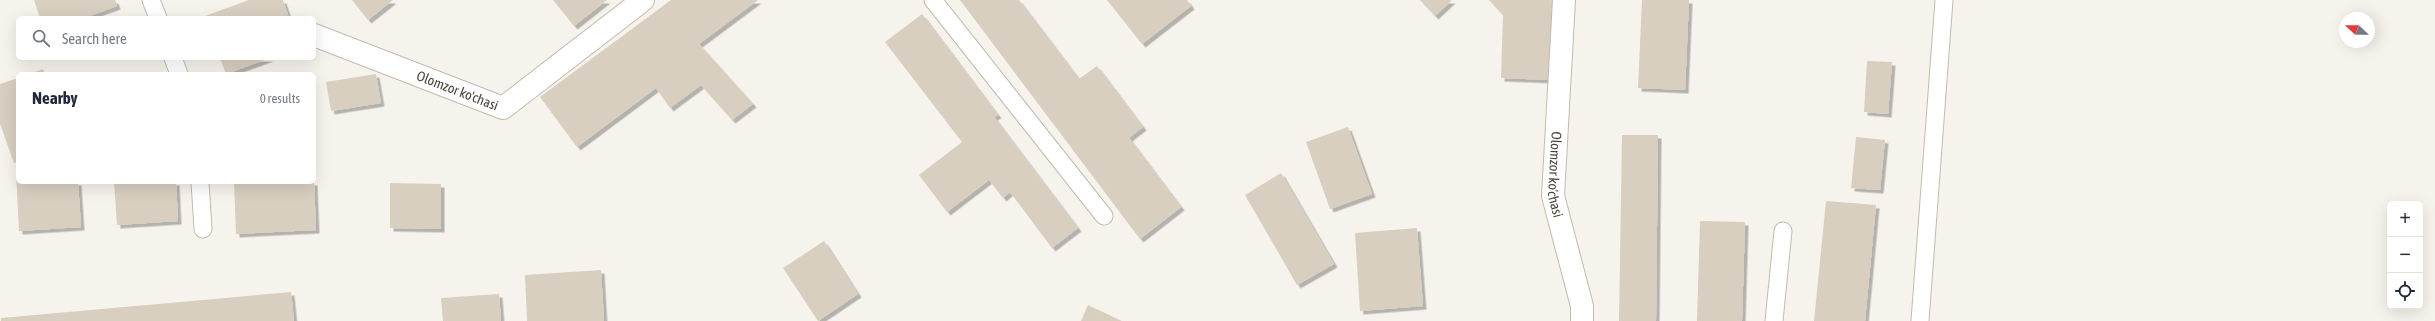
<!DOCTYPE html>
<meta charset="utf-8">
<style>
body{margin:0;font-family:"Asap Condensed",sans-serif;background:#f6f6f7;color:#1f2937}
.controls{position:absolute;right:12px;bottom:12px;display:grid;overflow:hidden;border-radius:6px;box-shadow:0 4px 16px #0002}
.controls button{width:36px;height:36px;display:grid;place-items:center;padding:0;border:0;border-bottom:1px solid #e0e1e3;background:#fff;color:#1f2937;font:20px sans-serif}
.compass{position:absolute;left:2339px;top:12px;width:36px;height:36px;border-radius:50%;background:#fff;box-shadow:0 4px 16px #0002;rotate:292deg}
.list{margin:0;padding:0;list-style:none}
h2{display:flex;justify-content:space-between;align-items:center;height:52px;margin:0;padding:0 16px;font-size:17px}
h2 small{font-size:13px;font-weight:400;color:#747a83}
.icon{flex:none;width:22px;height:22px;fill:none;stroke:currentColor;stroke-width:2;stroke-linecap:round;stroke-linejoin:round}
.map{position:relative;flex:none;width:2435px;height:321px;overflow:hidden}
.search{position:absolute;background:#fff;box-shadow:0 4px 16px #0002;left:16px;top:16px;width:300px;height:44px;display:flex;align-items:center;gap:10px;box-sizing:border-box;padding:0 14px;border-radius:6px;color:#747a83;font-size:15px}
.panel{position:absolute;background:#fff;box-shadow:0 4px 16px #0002;left:16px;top:72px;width:300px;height:112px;border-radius:6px}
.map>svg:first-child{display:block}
.building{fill:#d8cfc1;filter:url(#shadow)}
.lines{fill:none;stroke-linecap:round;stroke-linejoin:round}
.lane-casing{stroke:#c2bbae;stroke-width:19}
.street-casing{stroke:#c2bbae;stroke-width:24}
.lane{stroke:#fff;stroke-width:17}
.street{stroke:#fff;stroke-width:22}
.labels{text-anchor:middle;stroke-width:3.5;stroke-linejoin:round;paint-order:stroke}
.street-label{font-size:14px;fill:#4b4439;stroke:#fff}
</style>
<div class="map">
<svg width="2435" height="321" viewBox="0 0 2435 321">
<defs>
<filter id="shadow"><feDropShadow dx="3.5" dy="3.5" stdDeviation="0" flood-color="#0004"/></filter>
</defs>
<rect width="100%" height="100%" fill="#f6f3ec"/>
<path class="building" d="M34 0H115L117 6 84 18H40Z
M249 0H283L289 18H205V16Z
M352 0H393L368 20Z
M553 0H607L574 26Z
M671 0H758L699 44 753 104 732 120 701 85 670 108 656 88 577 147 540 97Z
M960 0H1019L1079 79 1097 66 1143 127 1129 138 1181 207 1140 239Z
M1107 0H1187L1191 6 1142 44Z
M1420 0H1452L1435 16Z
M1489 0H1554L1552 80 1501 78 1503 15Z
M1642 0H1689L1685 90 1638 88Z
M922 14 998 115 994 117 1078 228 1052 248 1010 192 1003 198 989 180 947 212 919 175 962 142 885 42Z
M220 58H270L226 74Z
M1867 61 1892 62 1888 114 1864 112Z
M43 69 45 74H29Z
M376 74 381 103 331 111 326 82Z
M18 78V162L14 163 0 124V84Z
M1348 127 1372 194 1330 209 1306 142Z
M1622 135H1658L1656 321H1619Z
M1856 137 1885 140 1880 190 1851 188Z
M16 173H18V182H78L81 227 19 231Z
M1281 173 1334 264 1297 285 1245 195Z
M114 182H176L178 221 117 225Z
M234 182H314L316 230 236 234Z
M390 183 441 184V229L390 228Z
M1826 201 1876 205 1865 321H1814Z
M1700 221 1745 222 1742 321H1697Z
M1417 228 1423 306 1360 311 1355 233Z
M824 241 858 294 818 321 783 268Z
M601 270 604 321H527L525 275Z
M291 292 294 321H1V318Z
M499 294 501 321H443L441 298Z
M1088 305 1122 321H1081Z"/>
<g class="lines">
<g class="lane-casing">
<path id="lane" d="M151 0 158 18
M933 0 1104 216
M173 58 179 74
M200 182 203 229
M1774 321 1783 231
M1920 321 1944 0"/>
</g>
<g class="street-casing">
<g id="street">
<path id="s1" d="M1564 0 1553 196 1582 306V321"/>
<path id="s2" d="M314 35 503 108 643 0"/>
</g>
</g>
<use href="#lane" class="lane"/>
<use href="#street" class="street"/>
</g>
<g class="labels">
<g class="street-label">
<text dy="5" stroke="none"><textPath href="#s2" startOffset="154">Olomzor ko'chasi</textPath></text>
<text dy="5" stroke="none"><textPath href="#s1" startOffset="175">Olomzor ko'chasi</textPath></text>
</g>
</g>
</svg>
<div class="controls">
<button>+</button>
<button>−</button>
<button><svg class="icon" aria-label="locate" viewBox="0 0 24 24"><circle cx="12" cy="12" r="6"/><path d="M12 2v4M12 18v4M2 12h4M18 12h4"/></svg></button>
</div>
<svg class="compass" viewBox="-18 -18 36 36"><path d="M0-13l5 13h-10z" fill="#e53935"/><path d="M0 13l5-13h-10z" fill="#747a83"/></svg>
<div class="search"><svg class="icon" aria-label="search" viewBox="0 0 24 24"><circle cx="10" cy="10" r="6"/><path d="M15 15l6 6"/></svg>Search here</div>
<section class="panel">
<h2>Nearby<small>0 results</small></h2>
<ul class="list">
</ul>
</section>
</div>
